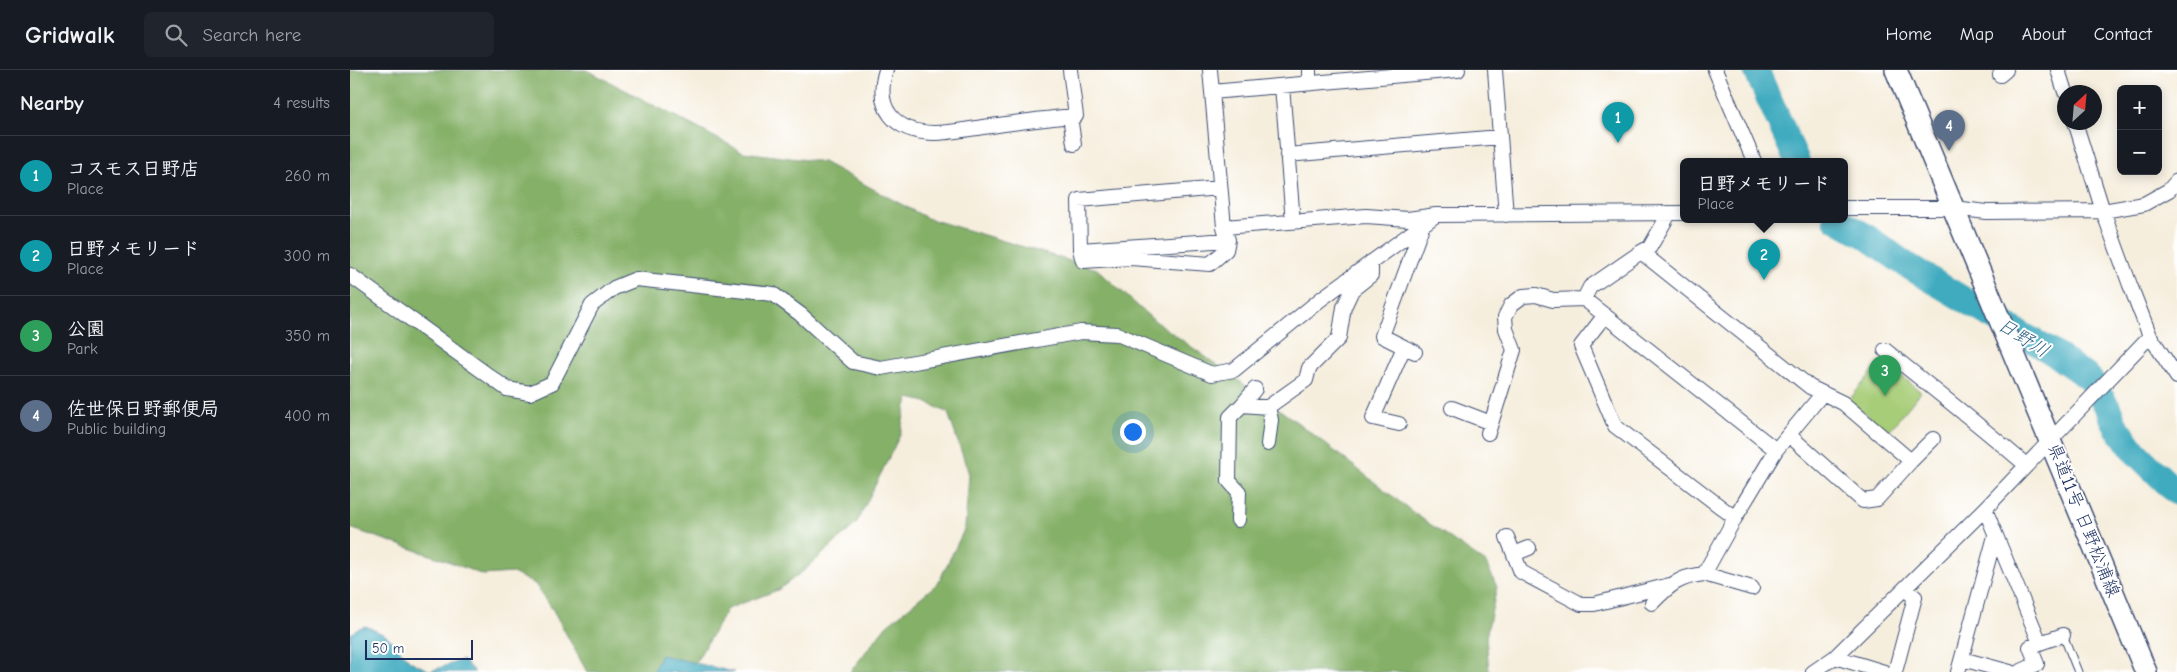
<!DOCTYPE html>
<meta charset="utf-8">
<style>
body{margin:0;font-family:"Comic Neue","Klee One",sans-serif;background:#20242c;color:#f1f3f6}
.controls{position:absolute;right:15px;top:15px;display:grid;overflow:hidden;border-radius:8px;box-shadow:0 2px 12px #0003}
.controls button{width:45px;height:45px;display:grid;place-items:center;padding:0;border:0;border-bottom:1px solid #363941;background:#171b24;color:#f1f3f6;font:25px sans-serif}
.compass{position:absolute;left:1707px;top:15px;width:45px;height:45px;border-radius:50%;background:#171b24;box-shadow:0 2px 12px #0003;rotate:26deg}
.scale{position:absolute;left:15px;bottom:12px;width:108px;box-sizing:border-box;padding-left:5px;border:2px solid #1b2f5e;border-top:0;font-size:14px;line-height:18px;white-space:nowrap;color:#1b2f5e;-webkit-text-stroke:4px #fff;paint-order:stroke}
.you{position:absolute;left:782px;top:361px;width:18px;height:18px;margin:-12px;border:4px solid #fff;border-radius:50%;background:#1a73e8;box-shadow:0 0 0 8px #1a73e833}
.badge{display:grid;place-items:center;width:32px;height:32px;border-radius:50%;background:#2563eb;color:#fff;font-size:16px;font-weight:700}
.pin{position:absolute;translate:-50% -41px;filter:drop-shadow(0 1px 2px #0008)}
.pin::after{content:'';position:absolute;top:26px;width:18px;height:15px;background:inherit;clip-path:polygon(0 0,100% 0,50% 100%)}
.popup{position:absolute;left:1330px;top:88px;width:168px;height:65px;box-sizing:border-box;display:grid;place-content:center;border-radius:8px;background:#171b24;filter:drop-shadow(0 1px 4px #0005);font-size:16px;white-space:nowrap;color:#9ea1a6}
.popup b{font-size:19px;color:#f1f3f6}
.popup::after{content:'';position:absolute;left:50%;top:100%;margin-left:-10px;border:10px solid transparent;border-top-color:#171b24}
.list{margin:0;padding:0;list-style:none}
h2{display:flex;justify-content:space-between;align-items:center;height:65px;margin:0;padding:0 20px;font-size:21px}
h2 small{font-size:16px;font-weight:400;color:#9ea1a6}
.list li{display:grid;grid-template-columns:32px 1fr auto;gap:15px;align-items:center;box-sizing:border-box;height:80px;padding:0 20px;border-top:1px solid #363941}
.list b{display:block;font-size:19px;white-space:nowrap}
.list p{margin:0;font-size:16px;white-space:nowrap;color:#9ea1a6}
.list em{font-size:16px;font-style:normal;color:#9ea1a6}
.icon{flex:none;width:28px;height:28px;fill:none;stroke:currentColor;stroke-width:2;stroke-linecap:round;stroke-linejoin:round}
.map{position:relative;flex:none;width:1827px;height:602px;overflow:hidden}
header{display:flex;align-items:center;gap:30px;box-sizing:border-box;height:70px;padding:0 25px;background:#171b24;border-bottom:1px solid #363941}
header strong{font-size:24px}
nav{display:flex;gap:28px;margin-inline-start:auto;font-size:18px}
.search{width:350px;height:45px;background:#20242c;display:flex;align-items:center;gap:12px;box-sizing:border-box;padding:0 18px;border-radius:8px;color:#9ea1a6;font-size:19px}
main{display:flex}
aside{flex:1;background:#171b24}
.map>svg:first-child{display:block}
.green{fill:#a7cd78;stroke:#617e6b}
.forest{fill:#85b068;stroke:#507063}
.water{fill:#40abbf;stroke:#2e6d8e}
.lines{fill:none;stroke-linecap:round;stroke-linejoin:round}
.river{stroke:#40abbf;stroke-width:26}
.lane-casing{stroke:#3c4c71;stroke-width:9}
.street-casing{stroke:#3c4c71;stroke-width:16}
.primary-casing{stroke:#3c4c71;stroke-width:24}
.lane{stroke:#fff;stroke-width:7}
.street{stroke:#fff;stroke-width:14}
.primary{stroke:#fff;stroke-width:21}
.labels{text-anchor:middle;stroke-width:4;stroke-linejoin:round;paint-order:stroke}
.street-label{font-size:18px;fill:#1b2f5e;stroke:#fff}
.water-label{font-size:19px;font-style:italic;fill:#2a6185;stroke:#fff}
</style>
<header>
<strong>Gridwalk</strong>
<div class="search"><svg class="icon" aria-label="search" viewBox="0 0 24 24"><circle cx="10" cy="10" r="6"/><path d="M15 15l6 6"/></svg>Search here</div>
<nav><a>Home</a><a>Map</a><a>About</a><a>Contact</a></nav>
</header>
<main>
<aside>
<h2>Nearby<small>4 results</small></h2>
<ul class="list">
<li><span class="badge" style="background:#0f9aa8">1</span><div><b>コスモス日野店</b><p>Place</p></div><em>260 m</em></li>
<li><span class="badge" style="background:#0f9aa8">2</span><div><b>日野メモリード</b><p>Place</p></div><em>300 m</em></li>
<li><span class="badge" style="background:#2e9e5b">3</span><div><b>公園</b><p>Park</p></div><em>350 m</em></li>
<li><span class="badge" style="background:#5c6f8a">4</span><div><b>佐世保日野郵便局</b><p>Public building</p></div><em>400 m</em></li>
</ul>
</aside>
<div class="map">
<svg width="1827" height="602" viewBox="0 0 1827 602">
<rect width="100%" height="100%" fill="#fff"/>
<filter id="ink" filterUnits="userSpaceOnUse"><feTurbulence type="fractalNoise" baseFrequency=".02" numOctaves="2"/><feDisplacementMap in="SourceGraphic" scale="10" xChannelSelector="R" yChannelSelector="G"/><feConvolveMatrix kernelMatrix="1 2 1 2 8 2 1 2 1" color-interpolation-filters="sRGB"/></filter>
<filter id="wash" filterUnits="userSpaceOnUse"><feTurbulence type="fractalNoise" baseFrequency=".0096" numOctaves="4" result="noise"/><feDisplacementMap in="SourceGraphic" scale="20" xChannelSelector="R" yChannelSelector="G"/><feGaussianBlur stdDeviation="1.12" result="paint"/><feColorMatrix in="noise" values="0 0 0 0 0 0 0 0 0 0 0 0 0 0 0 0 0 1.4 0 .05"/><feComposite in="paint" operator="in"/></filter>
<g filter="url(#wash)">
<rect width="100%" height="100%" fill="#f6eedd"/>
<path class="green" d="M1532 290 1571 322 1538 362 1499 330Z"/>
<path class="forest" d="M0 0H237L393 82 473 92 577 148 747 199 801 248 951 355 1064 443 1136 493 1147 517 1136 567 1139 602H500L536 556 588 513 615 458 619 404 598 343 576 332 559 328 556 336 550 365 506 454 456 499 428 520 377 539 340 602H237L203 540 185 514 163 503 133 505 92 489 0 458Z"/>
<path class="water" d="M16 556 37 566 60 591 80 601 112 590 125 602H0V565L6 559Z
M311 585 384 602H303Z"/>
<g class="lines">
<path class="river" d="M1406 0 1447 91
M1486 149 1514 165 1558 196 1700 281 1739 308 1758 338 1766 356 1785 382 1827 423"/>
</g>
</g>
<g filter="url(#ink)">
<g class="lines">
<g class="lane-casing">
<path id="lane" d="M1713 565 1728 602"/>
</g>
<g class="street-casing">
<path id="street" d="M536 0C524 38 544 62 584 63 602 63 623 58 641 56 669 52 697 48 726 46L720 0
M860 0 862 22 1108 0
M959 0V13
M1145 0 1156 145
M1365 0 1404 91
M1708 0 1715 22
M1650 5 1656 0
M932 16 943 152
M862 22 874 157 878 170 730 180 729 130 870 118
M720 46 724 74
M1725 52 1753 141 1780 215 1800 266 1827 307
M937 85 1150 67
M1494 138H1603L1637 142 1753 141 1794 134 1819 120 1827 111
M1319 144 1300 177 1291 182 1460 317 1493 333 1561 391 1583 369
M874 157 1016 146 1058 149 1086 145 1334 143
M730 180 733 191 781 188 860 194 876 180 878 170
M0 205 157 319 180 323 202 313 242 235 264 218 286 209 423 224 450 244 503 292 531 298 731 262 767 264 862 304 884 300 971 229 1086 145
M1234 229 1426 380 1473 323
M1255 245 1231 276 1265 356 1385 448
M1054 277 1032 266 1073 154
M1535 280C1582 318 1630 355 1676 395
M892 335 905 319
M1102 338 1141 353
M1049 354 1023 348 1054 277 1065 282
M1138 363 1164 280 1156 259 1155 247 1161 235 1173 226 1186 225 1203 230 1234 229 1240 217 1291 182
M1439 365 1513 431 1527 429 1561 391
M918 374 921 350 918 337 956 310 959 298 989 268 994 237 1002 220 1021 205V192
M1635 439 1690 573 1680 577 1687 594 1669 602
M888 450 889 422 879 411 880 347 892 335 918 337
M1157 467 1171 502 1231 534H1244L1320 515
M1164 484 1179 478
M1402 518 1354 504 1385 448 1426 380
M1302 533C1320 515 1328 507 1354 504
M1690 573 1713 565
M1485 587 1534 602
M1612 589 1660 602
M1463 602 1485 587 1635 439 1800 266
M1545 602 1565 527 1554 519
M1608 602 1645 466"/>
</g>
<g class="primary-casing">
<path id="primary" d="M1546 0C1629 201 1714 401 1796 602"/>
</g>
<use href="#lane" class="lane"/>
<use href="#street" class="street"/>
<use href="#primary" class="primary"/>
</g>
</g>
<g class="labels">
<g class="street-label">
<text transform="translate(1734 450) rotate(68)" y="6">県道11号 日野松浦線</text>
</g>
<g class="water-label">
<text transform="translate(1674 267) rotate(32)" y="7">日野川</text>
</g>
</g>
</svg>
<div class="controls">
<button>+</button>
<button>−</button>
</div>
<svg class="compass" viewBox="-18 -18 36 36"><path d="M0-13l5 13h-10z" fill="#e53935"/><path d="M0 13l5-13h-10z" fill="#9ea1a6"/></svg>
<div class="scale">50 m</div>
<div class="you"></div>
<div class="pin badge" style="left:1268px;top:73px;background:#0f9aa8">1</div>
<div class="pin badge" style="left:1414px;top:210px;background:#0f9aa8">2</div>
<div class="popup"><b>日野メモリード</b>Place</div>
<div class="pin badge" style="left:1535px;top:326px;background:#2e9e5b">3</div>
<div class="pin badge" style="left:1599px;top:81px;background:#5c6f8a">4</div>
</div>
</main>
